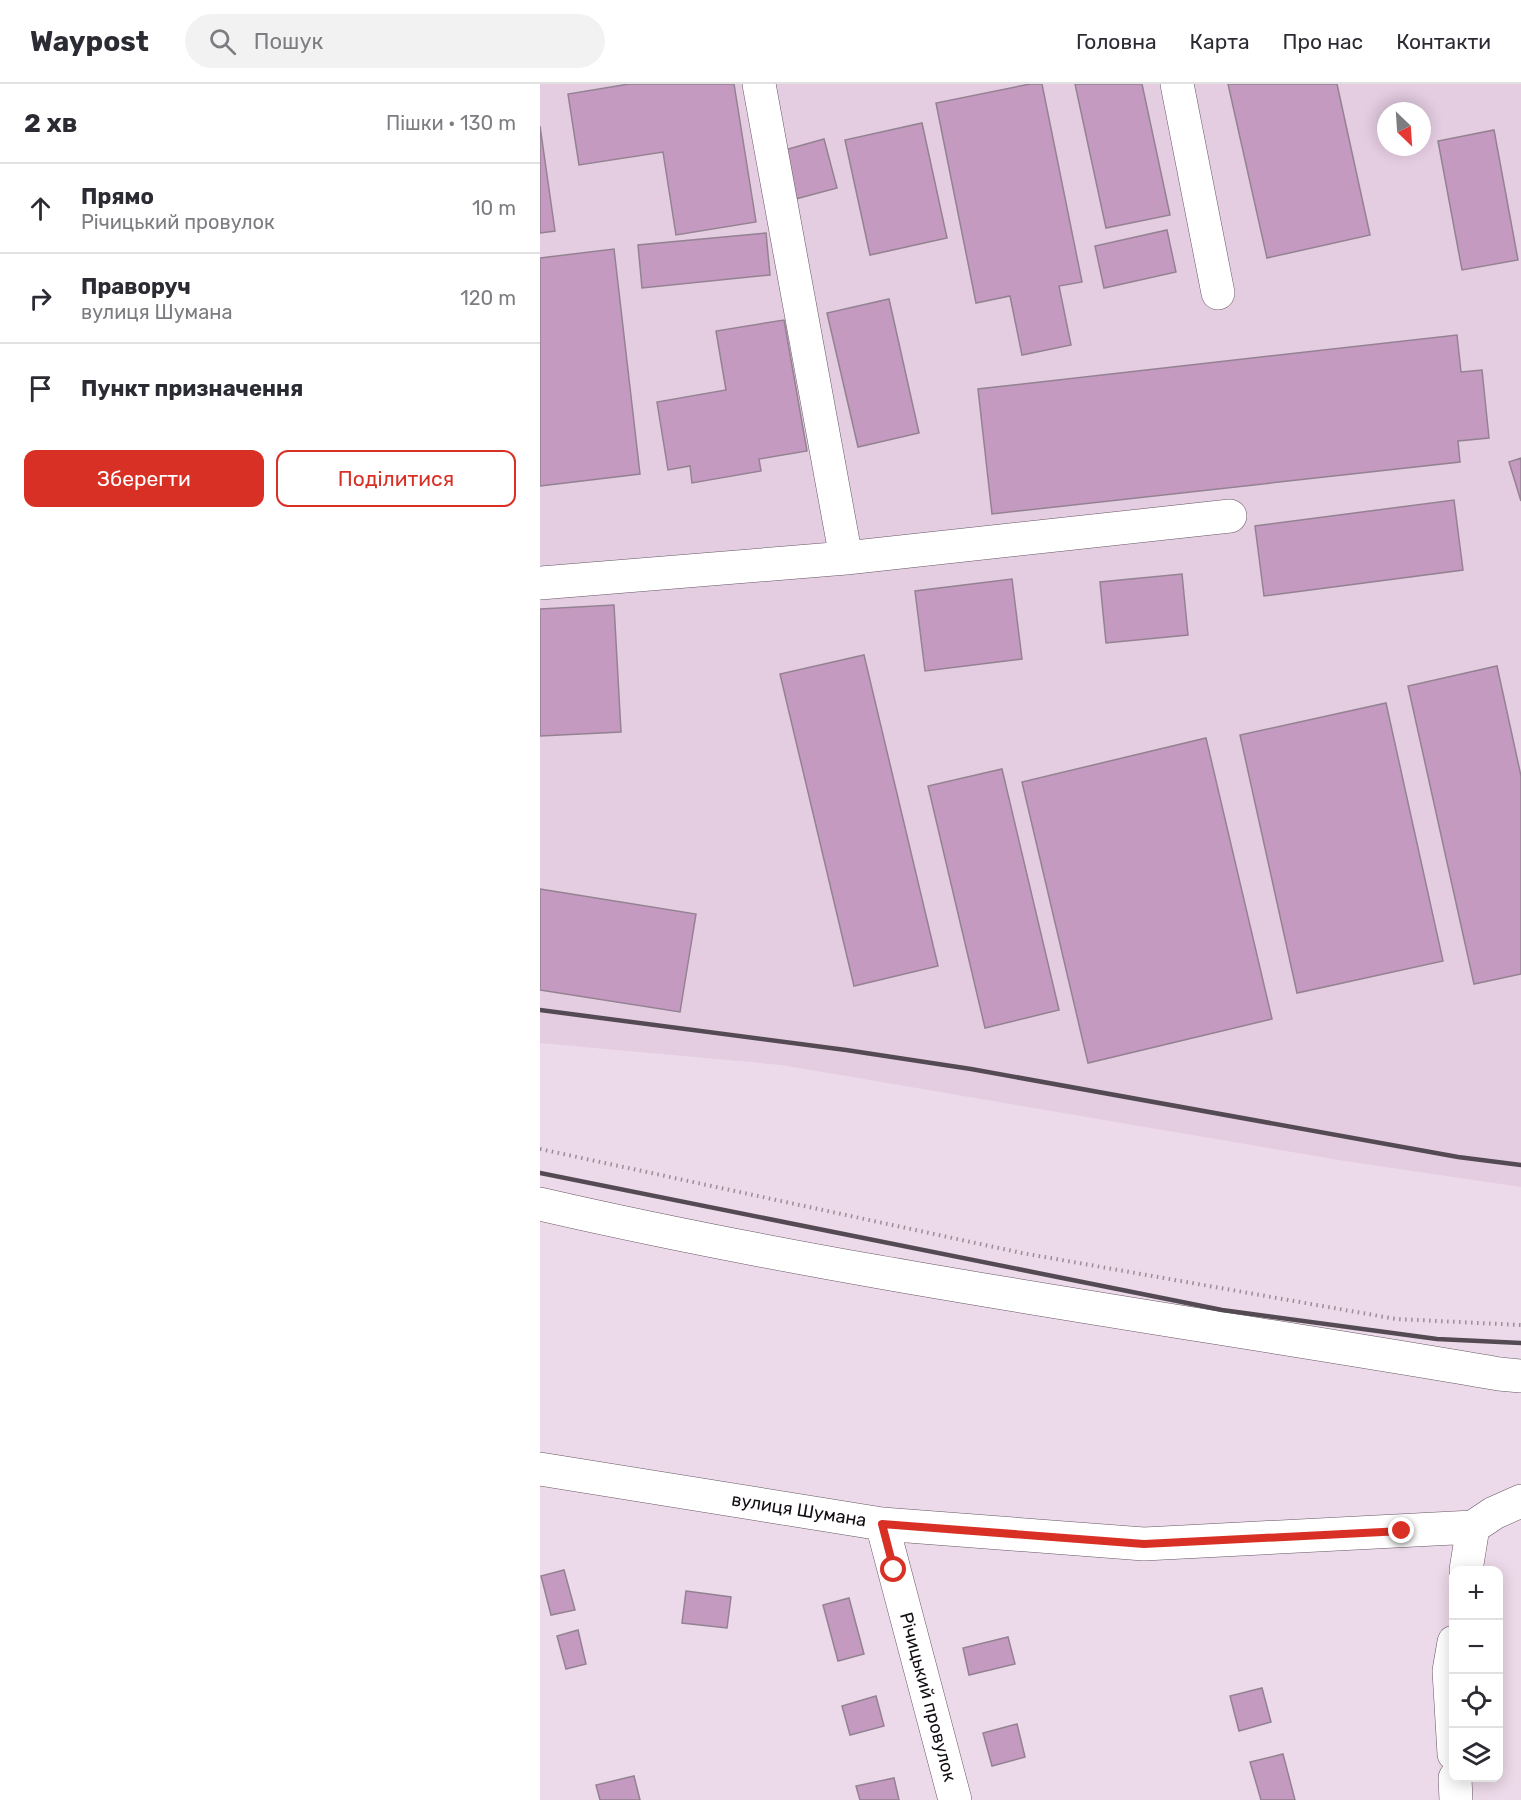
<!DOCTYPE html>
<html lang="uk">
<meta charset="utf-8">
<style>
body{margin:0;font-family:Rubik,sans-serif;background:#f2f2f3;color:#2b2b33}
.controls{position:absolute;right:18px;bottom:18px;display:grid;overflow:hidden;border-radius:12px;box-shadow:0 3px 15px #0003}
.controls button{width:54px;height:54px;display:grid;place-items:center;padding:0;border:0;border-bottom:2px solid #e1e1e2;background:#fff;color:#2b2b33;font:30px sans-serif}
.compass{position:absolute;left:837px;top:18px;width:54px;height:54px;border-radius:50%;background:#fff;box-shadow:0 3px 15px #0003;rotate:155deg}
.stop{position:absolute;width:18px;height:18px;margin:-14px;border:4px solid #d93025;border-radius:50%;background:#fff}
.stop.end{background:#d93025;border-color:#fff;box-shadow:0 2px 6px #0008}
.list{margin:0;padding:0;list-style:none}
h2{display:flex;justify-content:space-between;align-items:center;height:78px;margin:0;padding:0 24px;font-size:26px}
h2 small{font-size:20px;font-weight:400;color:#7c7c81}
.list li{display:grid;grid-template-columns:39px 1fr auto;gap:18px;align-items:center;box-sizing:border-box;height:90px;padding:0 24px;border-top:2px solid #e1e1e2}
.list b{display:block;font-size:22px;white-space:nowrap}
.list p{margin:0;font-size:20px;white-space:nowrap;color:#7c7c81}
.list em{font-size:20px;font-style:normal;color:#7c7c81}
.actions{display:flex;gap:12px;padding:18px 24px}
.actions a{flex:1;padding:14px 0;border:2px solid #d93025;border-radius:12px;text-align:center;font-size:21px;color:#d93025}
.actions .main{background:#d93025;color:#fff}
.icon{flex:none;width:33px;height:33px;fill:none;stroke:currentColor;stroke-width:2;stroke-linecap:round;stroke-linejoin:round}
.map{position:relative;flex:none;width:981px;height:1716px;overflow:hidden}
header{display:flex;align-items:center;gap:36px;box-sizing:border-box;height:84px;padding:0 30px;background:#fff;border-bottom:2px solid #e1e1e2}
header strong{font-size:28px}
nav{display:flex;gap:33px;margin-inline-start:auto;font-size:21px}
.search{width:420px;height:54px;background:#f2f2f3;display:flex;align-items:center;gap:15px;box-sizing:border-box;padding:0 21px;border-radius:33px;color:#7c7c81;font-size:22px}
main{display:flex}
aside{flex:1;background:#fff}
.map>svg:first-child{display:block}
.built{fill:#e4cce1;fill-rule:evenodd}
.building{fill:#c59ac1;stroke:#938291;stroke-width:1.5}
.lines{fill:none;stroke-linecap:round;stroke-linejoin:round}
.minor-casing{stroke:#665764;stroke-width:34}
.path{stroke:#9a8c98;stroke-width:4;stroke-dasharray:1.5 4.5;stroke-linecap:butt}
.minor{stroke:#fff;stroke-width:33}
.rail{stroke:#544a53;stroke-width:4.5}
.route{stroke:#d93025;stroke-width:8}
.labels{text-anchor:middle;stroke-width:5;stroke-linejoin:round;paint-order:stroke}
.street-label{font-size:18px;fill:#140e14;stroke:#fff}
</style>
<header>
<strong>Waypost</strong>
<div class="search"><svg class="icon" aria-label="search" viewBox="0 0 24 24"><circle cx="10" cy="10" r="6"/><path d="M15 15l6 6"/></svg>Пошук</div>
<nav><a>Головна</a><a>Карта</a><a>Про нас</a><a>Контакти</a></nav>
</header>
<main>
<aside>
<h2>2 хв<small>Пішки · 130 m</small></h2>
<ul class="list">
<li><svg class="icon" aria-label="ahead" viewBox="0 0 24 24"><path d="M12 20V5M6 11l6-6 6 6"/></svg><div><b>Прямо</b><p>Річицький провулок</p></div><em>10 m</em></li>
<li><svg class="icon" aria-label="right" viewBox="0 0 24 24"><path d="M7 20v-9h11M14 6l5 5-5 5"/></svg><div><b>Праворуч</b><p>вулиця Шумана</p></div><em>120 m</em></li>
<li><svg class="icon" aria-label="arrive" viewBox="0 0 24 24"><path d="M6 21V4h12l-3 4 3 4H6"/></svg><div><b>Пункт призначення</b></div></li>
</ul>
<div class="actions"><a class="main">Зберегти</a><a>Поділитися</a></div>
</aside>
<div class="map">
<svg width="981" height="1716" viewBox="0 0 981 1716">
<rect width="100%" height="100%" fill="#ecd9e9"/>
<path class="built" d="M0 0H981V1103L805 1077 242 981 0 959ZM846 27H882V63H846Z"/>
<path class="building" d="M89 0H194L216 138 136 151 123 68 39 81 28 10Z
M490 0H502L542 198 519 202 531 261 482 271 470 212 436 219 396 19Z
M535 0H602L630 131 566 144Z
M688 0H797L830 151 727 174Z
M382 39 407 154 330 171 305 56Z
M0 42 15 147 0 149Z
M954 46 978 176 922 186 898 57Z
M284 55 297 104 248 117 234 69Z
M627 146 636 188 564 204 555 162Z
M226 149 230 191 102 204 98 161Z
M74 165 100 390 0 402V174Z
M349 215 379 349 318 363 287 229Z
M244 236 267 367 219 375 221 387 152 399 150 382 128 386 117 318 186 306 176 247Z
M917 251 921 288 942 286 949 354 918 357 920 378 452 430 438 305Z
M981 374V417L969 378Z
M914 416 923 486 724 512 715 442Z
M642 490 648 551 566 559 560 498Z
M472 495 482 575 385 587 375 507Z
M74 521 81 648 0 652V525Z
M324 571 398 882 314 902 240 590Z
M957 582 981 692V890L934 900 868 602Z
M846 619 903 877 757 909 700 651Z
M666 654 732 935 548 979 482 698Z
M462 685 519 926 445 944 388 702Z
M0 805 156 830 140 928 0 906Z
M24 1486 35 1526 11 1531 1 1492Z
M146 1507 191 1513 187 1544 142 1539Z
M309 1514 324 1570 298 1577 283 1521Z
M38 1546 46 1580 26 1585 17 1552Z
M468 1553 475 1580 429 1591 423 1564Z
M722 1604 731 1638 699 1647 690 1612Z
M336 1612 344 1642 310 1651 302 1622Z
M477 1640 485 1673 452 1682 443 1649Z
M743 1670 755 1716H721L710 1678Z
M94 1692 100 1716H60L56 1701Z
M354 1694 359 1716H320L316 1702Z"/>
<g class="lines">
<g class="minor-casing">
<path id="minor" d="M219 0 306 474 690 432
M637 0 678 209
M0 499 306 474
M0 1120C317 1193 639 1235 959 1290L981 1292
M0 1385 342 1440 604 1460 933 1443 954 1429 981 1417
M342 1440 415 1716
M926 1486 933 1443
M914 1558 909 1587 914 1670
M915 1694 916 1716"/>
</g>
<path class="path" d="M0 1065 482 1169 856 1235 981 1241"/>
<use href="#minor" class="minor"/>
<path class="rail" d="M0 926 306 966 431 985 918 1073 981 1081
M0 1089 682 1226 897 1255 981 1259"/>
</g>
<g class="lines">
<path class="route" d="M354 1486 342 1440 604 1460 862 1447"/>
</g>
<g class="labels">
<g class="street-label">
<text transform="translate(259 1426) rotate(9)" y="6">вулиця Шумана</text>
<text transform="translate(388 1613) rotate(75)" y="6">Річицький провулок</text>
</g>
</g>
</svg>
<div class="controls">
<button>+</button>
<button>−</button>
<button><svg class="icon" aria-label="locate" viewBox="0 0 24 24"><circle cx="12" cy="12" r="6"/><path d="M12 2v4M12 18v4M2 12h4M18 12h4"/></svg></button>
<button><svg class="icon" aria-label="layers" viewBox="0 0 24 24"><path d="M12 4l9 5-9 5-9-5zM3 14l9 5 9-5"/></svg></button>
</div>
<svg class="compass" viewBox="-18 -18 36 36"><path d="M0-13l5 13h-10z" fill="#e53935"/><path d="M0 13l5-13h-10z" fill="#7c7c81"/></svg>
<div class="stop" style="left:354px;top:1486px"></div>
<div class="stop end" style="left:862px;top:1447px"></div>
</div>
</main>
